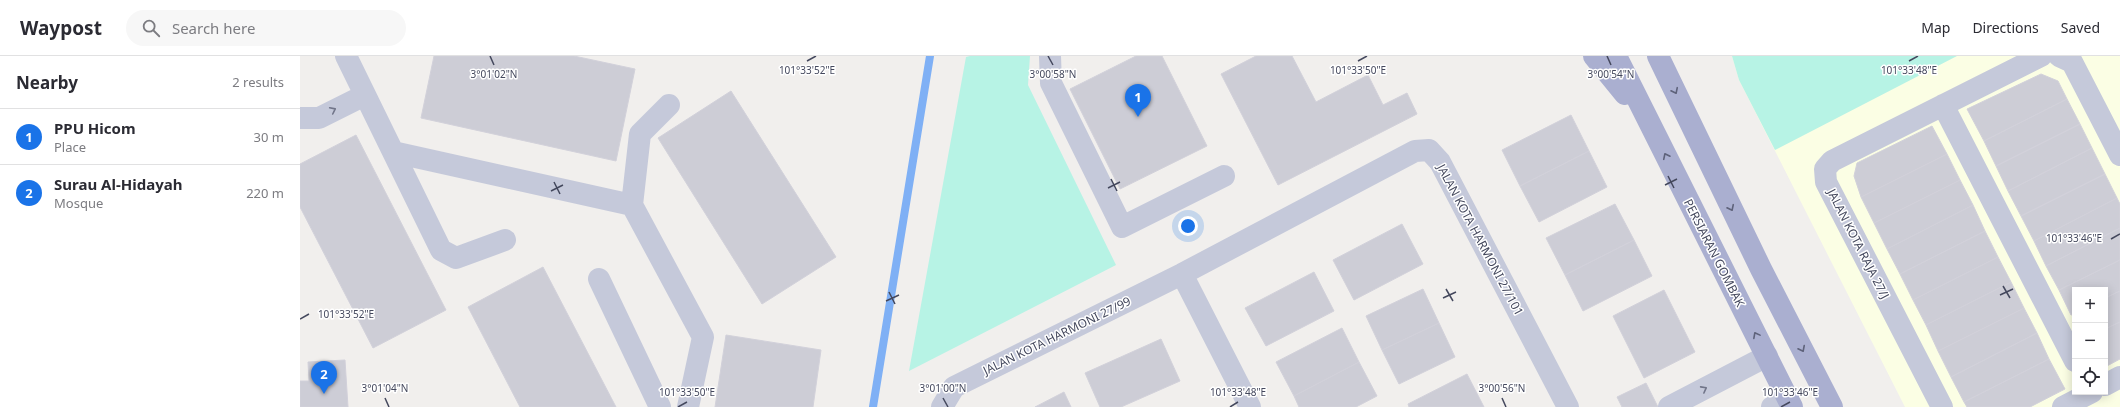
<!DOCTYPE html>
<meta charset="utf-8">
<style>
body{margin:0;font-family:"Noto Sans",sans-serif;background:#f7f7f7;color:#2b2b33}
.controls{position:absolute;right:12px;bottom:12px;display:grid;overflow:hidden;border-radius:0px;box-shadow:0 2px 10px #0003}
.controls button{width:36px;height:36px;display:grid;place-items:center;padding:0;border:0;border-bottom:1px solid #e1e1e2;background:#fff;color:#2b2b33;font:20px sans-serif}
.you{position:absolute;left:888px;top:170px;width:14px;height:14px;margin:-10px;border:3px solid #fff;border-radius:50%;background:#1a73e8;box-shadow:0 0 0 6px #1a73e833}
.badge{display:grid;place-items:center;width:26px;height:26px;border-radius:50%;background:#1a73e8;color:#fff;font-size:13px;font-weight:700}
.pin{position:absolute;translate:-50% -33px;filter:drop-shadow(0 1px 2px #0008)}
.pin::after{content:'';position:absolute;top:21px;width:14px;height:12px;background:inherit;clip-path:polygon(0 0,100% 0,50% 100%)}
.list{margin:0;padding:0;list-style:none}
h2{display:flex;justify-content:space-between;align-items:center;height:52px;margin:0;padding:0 16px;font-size:17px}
h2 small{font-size:13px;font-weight:400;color:#7c7c81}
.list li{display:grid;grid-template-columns:26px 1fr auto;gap:12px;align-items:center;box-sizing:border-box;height:56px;padding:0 16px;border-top:1px solid #e1e1e2}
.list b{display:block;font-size:15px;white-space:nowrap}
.list p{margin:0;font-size:13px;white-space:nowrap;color:#7c7c81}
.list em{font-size:13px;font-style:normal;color:#7c7c81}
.icon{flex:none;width:22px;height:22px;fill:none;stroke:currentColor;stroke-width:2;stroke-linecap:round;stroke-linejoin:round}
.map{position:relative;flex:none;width:1820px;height:351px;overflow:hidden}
header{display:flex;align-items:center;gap:24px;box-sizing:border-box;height:56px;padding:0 20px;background:#fff;border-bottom:1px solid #e1e1e2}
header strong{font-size:19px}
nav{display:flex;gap:22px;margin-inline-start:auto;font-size:14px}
.search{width:280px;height:36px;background:#f7f7f7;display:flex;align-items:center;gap:10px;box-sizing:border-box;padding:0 14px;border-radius:22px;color:#7c7c81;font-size:15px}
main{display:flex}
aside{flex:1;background:#fff}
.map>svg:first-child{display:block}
.commercial{fill:#fbfee4;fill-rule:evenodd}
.green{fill:#b7f3e5}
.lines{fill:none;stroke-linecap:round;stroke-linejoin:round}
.stream{stroke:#7fb0f5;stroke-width:8}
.building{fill:#cdcdd6;stroke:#d2d1da}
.minor{stroke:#c5c9da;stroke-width:22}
.major{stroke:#aaafd0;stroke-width:22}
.oneway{stroke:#5e627a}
.oneway2{stroke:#717589}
.ticks{fill:none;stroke:#44485d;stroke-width:1.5}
.labels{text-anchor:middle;stroke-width:3;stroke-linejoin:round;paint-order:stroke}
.street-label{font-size:12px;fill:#44485d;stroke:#fff}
.ticks-label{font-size:10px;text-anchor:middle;fill:#44485d;stroke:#fff;stroke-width:3;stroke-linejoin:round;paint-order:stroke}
</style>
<header>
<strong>Waypost</strong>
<div class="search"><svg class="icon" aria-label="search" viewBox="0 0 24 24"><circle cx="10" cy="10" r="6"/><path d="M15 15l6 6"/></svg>Search here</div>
<nav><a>Map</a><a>Directions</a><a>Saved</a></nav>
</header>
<main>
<aside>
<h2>Nearby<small>2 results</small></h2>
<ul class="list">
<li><span class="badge">1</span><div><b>PPU Hicom</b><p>Place</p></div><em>30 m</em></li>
<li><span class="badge">2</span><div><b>Surau Al-Hidayah</b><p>Mosque</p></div><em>220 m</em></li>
</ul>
</aside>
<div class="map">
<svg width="1820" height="351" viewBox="0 0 1820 351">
<rect width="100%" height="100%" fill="#f1efed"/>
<path class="commercial" d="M1432 0H1820V351H1605L1439 24ZM1775 234H1805V336H1775Z"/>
<path class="green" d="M670 0H730L728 29 816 209 609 315 666 1Z
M1432 0H1657L1475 94 1439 24Z"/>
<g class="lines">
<path class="stream" d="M573 351 630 0"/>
</g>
<path class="building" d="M134 0H274L335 13 316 105 121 62Z
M836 0H862L907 90 820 133 770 33Z
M956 0H992L1016 46 1068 19 1083 49 1107 37 1117 58 978 129 921 18Z
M1741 18 1758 25 1767 43 1684 85 1667 53Z
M431 35 536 201 462 248 358 82Z
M1767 43 1780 68 1696 110 1684 85Z
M1271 59 1289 95 1220 130 1202 94Z
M1780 68 1792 92 1708 135 1696 110Z
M1632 70 1647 98 1561 141 1554 120 1557 107Z
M56 79 146 254 73 292 0 151V108Z
M1792 92 1805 118 1721 160 1708 135Z
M1289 95 1307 131 1239 166 1220 130Z
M1647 98 1660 124 1574 167 1561 141Z
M1805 118 1817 142 1734 185 1721 160Z
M1660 124 1673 149 1587 193 1574 167Z
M1817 142 1820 148V172L1746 210 1734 185Z
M1315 148 1334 184 1265 219 1246 182Z
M1673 149 1685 175 1600 218 1587 193Z
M1102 168 1123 208 1054 244 1033 204Z
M1820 172V204L1759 234 1746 210Z
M1685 175 1698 201 1613 244 1600 218Z
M1334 184 1352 220 1283 255 1265 219Z
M1698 201 1711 226 1626 269 1613 244Z
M1820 204V235L1805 242V234H1775V258L1771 259 1759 234Z
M243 211 316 351H220L168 251Z
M1014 216 1034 255 966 290 945 252Z
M1711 226 1724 252 1638 295 1626 269Z
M1123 233 1139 267 1082 294 1066 260Z
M1364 234 1395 296 1344 322 1313 260Z
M1820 235V266L1805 273V242Z
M1724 252 1737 277 1651 321 1638 295Z
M1820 266V303L1805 311V273Z
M1139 267 1155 301 1099 328 1082 294Z
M1042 272 1059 306 994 340 976 306Z
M1737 277 1749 303 1664 346 1651 321Z
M426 279 521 294 513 351H415Z
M861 283 880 325 821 351H800L785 317Z
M1749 303 1765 333 1730 351H1667L1664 346Z
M45 304 48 351H0V325H9L8 306Z
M1059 306 1077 340 1056 351H999L994 340Z
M1167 318 1184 351H1109L1108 348Z
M1346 327 1358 351H1322L1317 341Z
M764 336 771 351H735Z"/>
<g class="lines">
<path class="minor" d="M46 0 141 194 156 202 205 184
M750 0 751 27 822 171 924 120
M1759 0 1772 6 1820 99
M1643 49 1775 305
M0 62H19L65 39
M93 96 332 149 403 281 388 351
M332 149 340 78 369 49
M882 218 950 351
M299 223 360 351
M1805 329 1820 321
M642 351 654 331 882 218 1115 95 1129 94 1140 106 1268 351
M1369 351 1467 300
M1472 351 1488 343
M1642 351 1526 126 1525 113 1532 105 1741 0
M1763 351 1792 336"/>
<path class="major" d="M1294 0 1325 38
M1316 0 1492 351
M1358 0 1461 213 1532 351"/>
</g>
<defs><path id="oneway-chevron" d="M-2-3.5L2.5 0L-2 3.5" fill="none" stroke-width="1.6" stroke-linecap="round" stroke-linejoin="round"/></defs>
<g class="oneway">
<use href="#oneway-chevron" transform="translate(1375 35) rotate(64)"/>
<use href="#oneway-chevron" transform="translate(1366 100) rotate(-116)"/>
<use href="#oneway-chevron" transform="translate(1431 152) rotate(64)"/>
<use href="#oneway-chevron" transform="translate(1456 279) rotate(-118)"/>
<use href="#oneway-chevron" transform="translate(1502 293) rotate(63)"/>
</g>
<g class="oneway2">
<use href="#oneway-chevron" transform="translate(33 54) rotate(-26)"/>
<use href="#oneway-chevron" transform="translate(1404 333) rotate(-28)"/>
</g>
<path class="ticks" d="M190 0 194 9M748 0 753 9M1307 0 1311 9M507 5 516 0M1058 5 1067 0M1609 5 1618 0M1368 120 1374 132M811 123 817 135M254 126 260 138M1365 129 1377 123M808 132 820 126M251 135 263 129M1811 183 1820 178M1703 230 1710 242M1146 233 1153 245M589 236 595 248M1700 239 1713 233M1143 242 1156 236M586 245 599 239M0 263 9 258M85 342 89 351M643 342 648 351M1202 342 1206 351M378 351 387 346M930 351 938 346M1481 351 1490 346"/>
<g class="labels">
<g class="street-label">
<text transform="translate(1180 184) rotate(62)" y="4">JALAN KOTA HARMONI 27/101</text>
<text transform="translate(1558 188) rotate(63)" y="4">JALAN KOTA RAJA 27/J</text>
<text transform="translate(1414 197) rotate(63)" y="4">PERSIARAN GOMBAK</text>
<text transform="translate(757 280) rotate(-26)" y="4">JALAN KOTA HARMONI 27/99</text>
</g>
</g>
<g class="ticks-label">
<text x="1058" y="18">101°33'50"E</text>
<text x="507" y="18">101°33'52"E</text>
<text x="1609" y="18">101°33'48"E</text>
<text x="194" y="22">3°01'02"N</text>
<text x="753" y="22">3°00'58"N</text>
<text x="1311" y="22">3°00'54"N</text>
<text x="1774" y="186">101°33'46"E</text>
<text x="46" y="262">101°33'52"E</text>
<text x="85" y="336">3°01'04"N</text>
<text x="643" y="336">3°01'00"N</text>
<text x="1202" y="336">3°00'56"N</text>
<text x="387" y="340">101°33'50"E</text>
<text x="938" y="340">101°33'48"E</text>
<text x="1490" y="340">101°33'46"E</text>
</g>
</svg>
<div class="controls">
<button>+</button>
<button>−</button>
<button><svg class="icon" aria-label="locate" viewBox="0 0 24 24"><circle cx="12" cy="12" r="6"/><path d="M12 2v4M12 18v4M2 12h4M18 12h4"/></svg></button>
</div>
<div class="you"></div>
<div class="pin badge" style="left:838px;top:61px">1</div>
<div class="pin badge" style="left:24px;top:338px">2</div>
</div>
</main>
